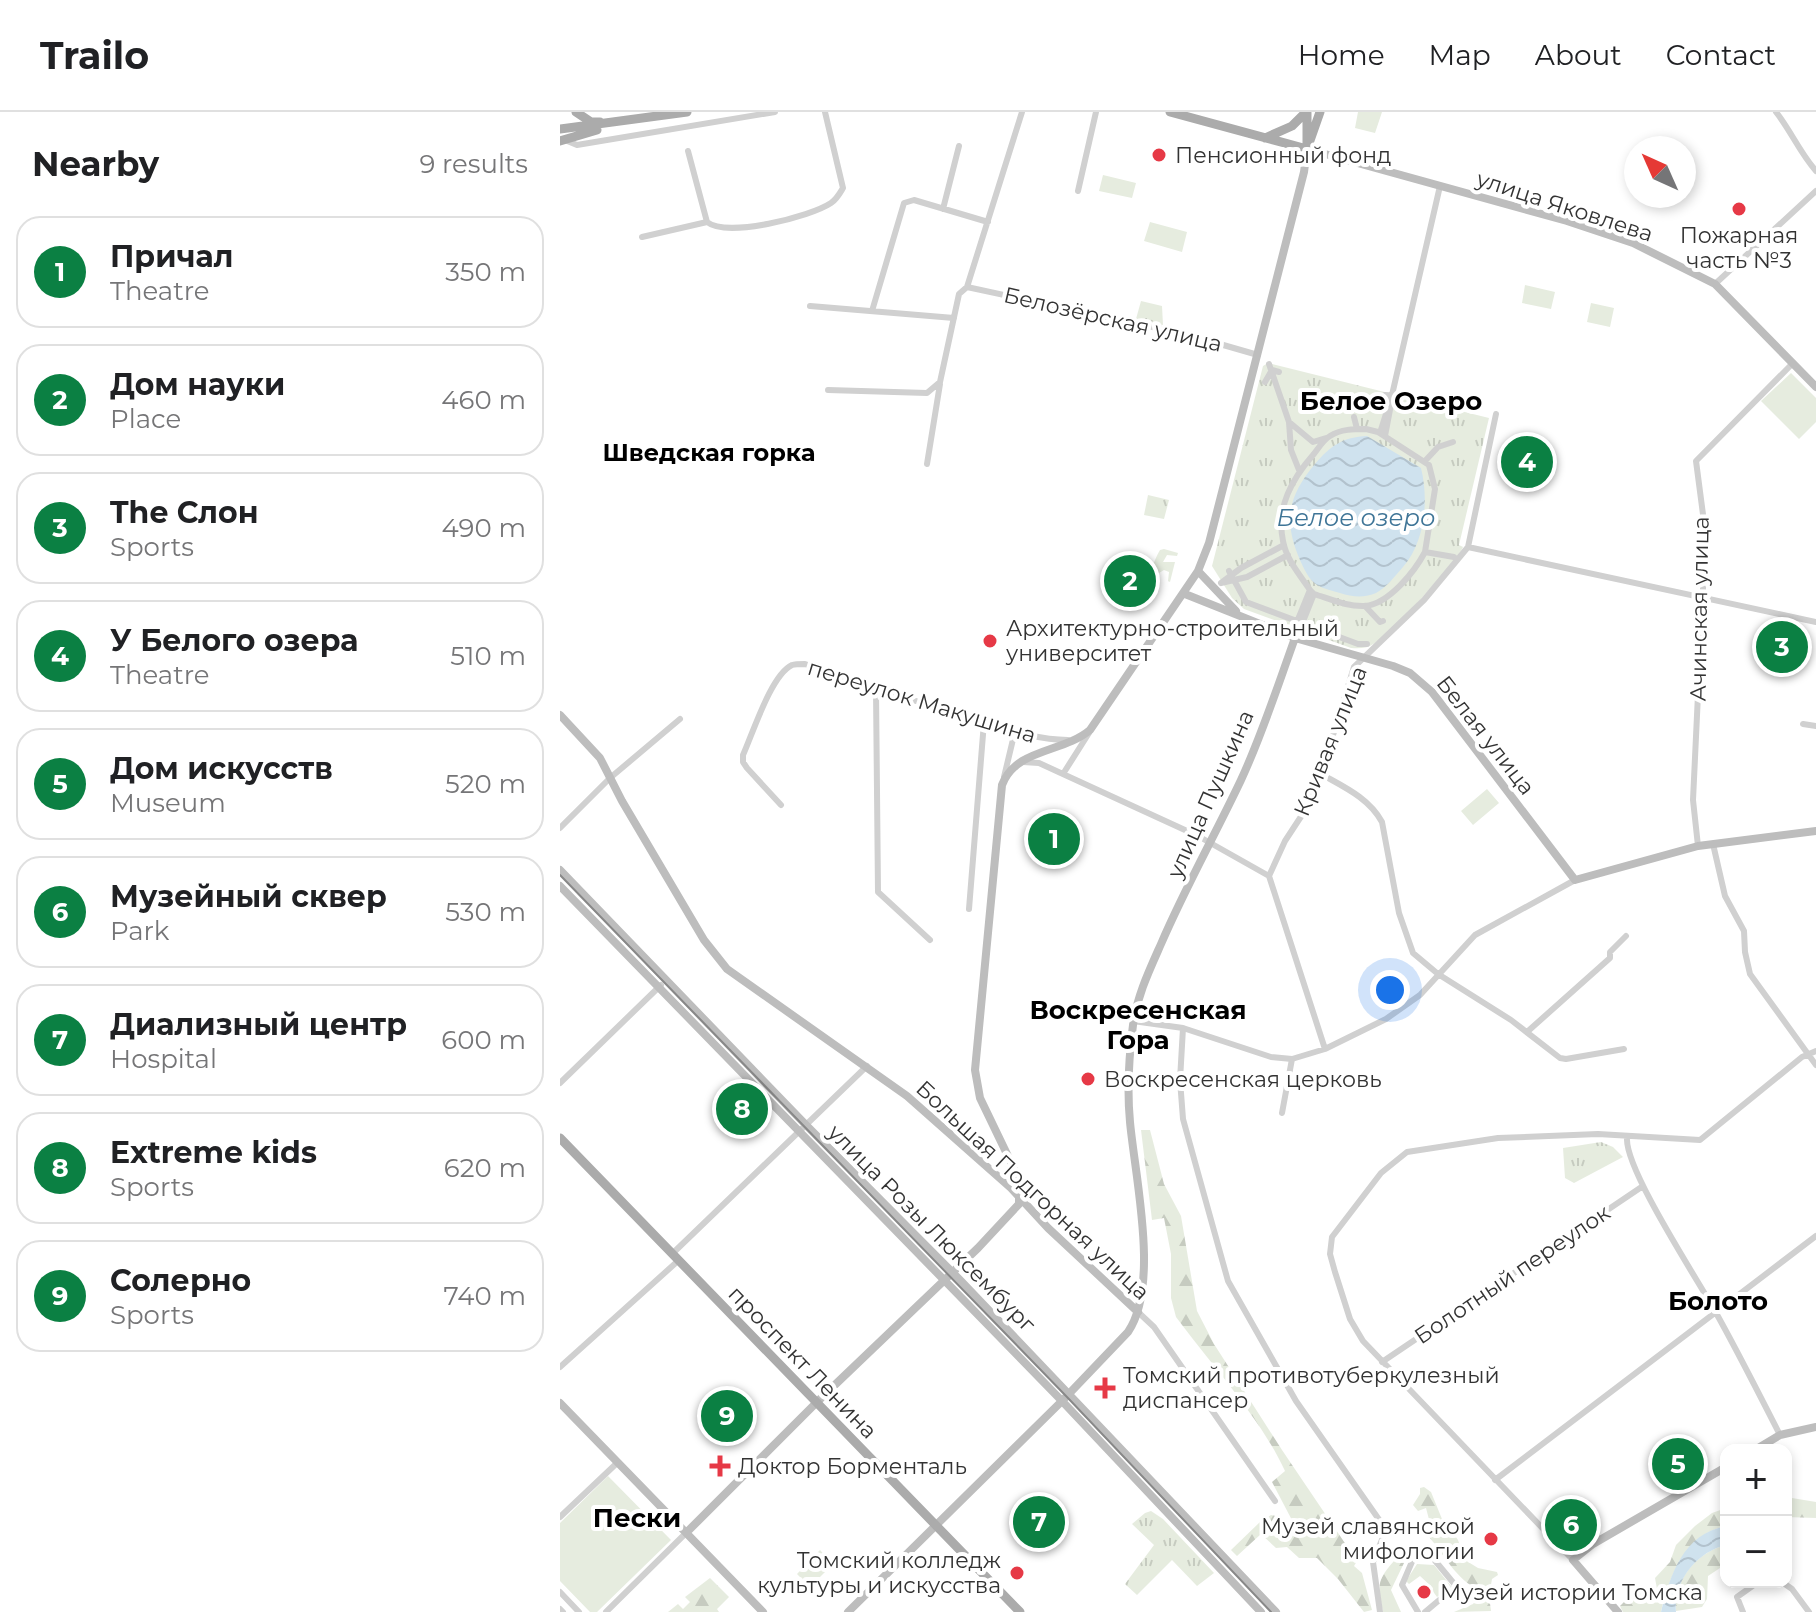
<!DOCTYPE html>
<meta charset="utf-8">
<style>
body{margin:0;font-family:Montserrat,sans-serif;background:#f6f6f6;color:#202124}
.controls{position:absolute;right:24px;bottom:24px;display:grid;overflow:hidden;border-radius:16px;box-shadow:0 4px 12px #0003}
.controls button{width:72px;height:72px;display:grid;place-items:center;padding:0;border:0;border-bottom:2px solid #e0e0e0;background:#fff;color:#202124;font:40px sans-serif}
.compass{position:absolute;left:1064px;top:24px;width:72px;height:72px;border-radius:50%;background:#fff;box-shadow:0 4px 12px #0003;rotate:315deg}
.you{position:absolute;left:830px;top:878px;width:28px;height:28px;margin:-20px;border:6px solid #fff;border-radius:50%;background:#1a73e8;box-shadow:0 0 0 12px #1a73e833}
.badge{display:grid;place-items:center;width:52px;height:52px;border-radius:50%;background:#0b8043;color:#fff;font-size:26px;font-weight:700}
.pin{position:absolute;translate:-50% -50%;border:4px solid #fff;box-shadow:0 2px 8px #0006}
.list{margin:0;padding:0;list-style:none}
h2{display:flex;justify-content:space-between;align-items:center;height:104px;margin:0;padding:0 32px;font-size:34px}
h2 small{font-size:26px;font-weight:400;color:#757577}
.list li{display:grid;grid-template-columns:52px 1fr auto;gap:24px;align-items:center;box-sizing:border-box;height:112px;margin:0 16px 16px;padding:0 16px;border:2px solid #e0e0e0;border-radius:24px}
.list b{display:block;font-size:30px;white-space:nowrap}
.list p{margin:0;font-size:26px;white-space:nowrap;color:#757577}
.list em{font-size:26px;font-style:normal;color:#757577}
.map{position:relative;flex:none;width:1256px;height:1500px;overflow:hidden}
header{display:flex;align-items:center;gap:48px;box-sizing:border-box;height:112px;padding:0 40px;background:#fff;border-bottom:2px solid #e0e0e0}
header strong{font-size:38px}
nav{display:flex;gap:44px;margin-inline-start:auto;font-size:28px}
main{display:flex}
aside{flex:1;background:#fff}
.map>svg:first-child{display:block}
.green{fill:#e6ecdf}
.forest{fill:url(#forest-firs)}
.park{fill:url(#park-tufts)}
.water{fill:url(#water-waves)}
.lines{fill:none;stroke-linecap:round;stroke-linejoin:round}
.street{stroke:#d0d0d0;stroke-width:6}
.secondary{stroke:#bdbdbd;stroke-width:8}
.primary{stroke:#ababab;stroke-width:9}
.tram{stroke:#888;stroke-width:2}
.poi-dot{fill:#e63946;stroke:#fff;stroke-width:3}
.labels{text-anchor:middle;stroke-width:8;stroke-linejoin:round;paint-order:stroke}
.poi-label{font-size:22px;fill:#333;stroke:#fff;text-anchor:start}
.street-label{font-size:22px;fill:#333;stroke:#fff}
.neighbourhood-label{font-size:24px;font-weight:bold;fill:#000;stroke:#fff}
.water-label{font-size:24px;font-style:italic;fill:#3f7597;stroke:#fff}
.quarter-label{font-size:26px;font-weight:bold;fill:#000;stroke:#fff}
</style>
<header>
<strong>Trailo</strong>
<nav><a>Home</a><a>Map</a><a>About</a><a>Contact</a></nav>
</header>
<main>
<aside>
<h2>Nearby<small>9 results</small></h2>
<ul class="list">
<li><span class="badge">1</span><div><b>Причал</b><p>Theatre</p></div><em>350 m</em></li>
<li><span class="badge">2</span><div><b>Дом науки</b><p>Place</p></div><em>460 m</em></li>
<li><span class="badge">3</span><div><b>The Слон</b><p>Sports</p></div><em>490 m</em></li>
<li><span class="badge">4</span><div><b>У Белого озера</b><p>Theatre</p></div><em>510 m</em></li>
<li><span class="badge">5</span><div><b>Дом искусств</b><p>Museum</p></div><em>520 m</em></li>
<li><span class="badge">6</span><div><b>Музейный сквер</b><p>Park</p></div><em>530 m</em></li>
<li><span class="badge">7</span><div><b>Диализный центр</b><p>Hospital</p></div><em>600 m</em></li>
<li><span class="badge">8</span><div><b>Extreme kids</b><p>Sports</p></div><em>620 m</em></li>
<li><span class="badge">9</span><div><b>Солерно</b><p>Sports</p></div><em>740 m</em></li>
</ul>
</aside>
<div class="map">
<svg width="1256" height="1500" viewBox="0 0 1256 1500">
<defs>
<pattern id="forest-firs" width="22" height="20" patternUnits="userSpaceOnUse" patternTransform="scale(2)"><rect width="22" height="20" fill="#e6ecdf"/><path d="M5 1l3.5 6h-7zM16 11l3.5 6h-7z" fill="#c6cbc0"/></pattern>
<pattern id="park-tufts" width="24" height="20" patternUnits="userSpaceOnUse" patternTransform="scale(2)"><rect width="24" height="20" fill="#e6ecdf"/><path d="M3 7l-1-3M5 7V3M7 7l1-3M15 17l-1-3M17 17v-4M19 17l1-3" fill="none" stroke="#c6cbc0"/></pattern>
<pattern id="water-waves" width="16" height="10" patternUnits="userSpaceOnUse" patternTransform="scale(2)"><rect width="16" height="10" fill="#cfe2ee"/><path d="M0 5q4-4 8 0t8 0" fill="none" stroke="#b2c2cd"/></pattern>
</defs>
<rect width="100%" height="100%" fill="#fff"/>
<path class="green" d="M798 0H822L815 21 795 16Z
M543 63 576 71 572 86 539 79Z
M590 110 627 120 622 140 584 129Z
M965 173 995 180 991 197 962 191Z
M1031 191 1054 196 1050 215 1027 210Z
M1231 261 1256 286V310L1239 327 1201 289Z
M927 677 939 691 913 713 901 699Z
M48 1364 111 1428 37 1500H30L0 1469V1411Z
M260 1438 273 1452 250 1475 237 1462Z
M857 1452 874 1453 891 1474 877 1485 872 1478 873 1476 860 1464 849 1472 846 1469Z"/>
<path class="forest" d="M604 437 618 441 617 444 607 443 603 450H615L610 470 608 469 609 460 604 458 599 461 597 469 591 467C589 460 596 445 600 438Z
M581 1018H590L604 1072 621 1104 637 1199 654 1232 722 1338 797 1449 794 1454 802 1461 812 1498 804 1500 778 1467 757 1446H739L727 1435 716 1436 701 1422 677 1444 671 1438 700 1410 711 1403 721 1405 727 1417 733 1419 734 1412 712 1370 725 1359C702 1308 650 1251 616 1205L611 1186V1142L604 1106 592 1108Z
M864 1375 871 1380 884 1412 890 1416 898 1428 905 1448 918 1456 937 1460 938 1463 932 1467 929 1484 931 1499 894 1500 913 1492 924 1478C901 1476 884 1442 869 1425L871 1415 866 1396 858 1399 853 1393 860 1382V1376Z
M1232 1386 1256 1390V1406L1226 1405V1388Z
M1166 1396V1414C1126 1422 1109 1464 1101 1500H1063L1060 1494 1078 1476H1084L1090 1483 1097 1477 1095 1466 1110 1450 1116 1433 1135 1414 1152 1401Z
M1166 1433V1452L1148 1464 1147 1487 1142 1495 1116 1499C1113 1468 1137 1440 1166 1433Z
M834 1449 844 1451 831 1478 841 1500H823C818 1474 816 1469 834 1449Z
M150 1466 169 1485 157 1497 159 1500H108L118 1492 123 1497 130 1490 125 1485Z"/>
<path class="park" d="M581 189 602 194 603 213 576 207Z
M708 251 929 306 899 433 903 435 901 439C882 464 840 513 815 531 808 536 800 537 791 536L684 497 672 486 652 454 703 254Z
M588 383 609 388 604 407 584 403Z
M1041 1030 1053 1035 1063 1045 1014 1071 1005 1066 1003 1036Z
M591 1399 603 1407 654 1461 637 1474 612 1448 577 1483 565 1472 594 1433 572 1412 585 1401Z
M1016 1404H1019L1028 1420 1003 1433 990 1418 1008 1406Z"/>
<path class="water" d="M807 324 861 356C869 388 865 430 843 455 835 464 827 475 816 481 805 486 792 485 780 481 773 479 764 477 757 473 749 468 744 457 740 448 723 409 728 384 755 352 770 334 783 325 807 324Z
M1166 1414V1433C1137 1440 1113 1469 1116 1500H1101C1110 1463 1123 1422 1166 1414Z"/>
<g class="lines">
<path class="street" d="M1216 0C1231 19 1240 41 1256 59
M5 28 17 33 215 0
M128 39 147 110
M518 79 536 0
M383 97 399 34
M82 125 147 110C167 126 250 105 271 91 277 87 280 81 283 76L265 0
M1155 172 1256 79
M407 175 625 222 698 243
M250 194 394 206
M312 199 344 91 354 88 428 110
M709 252 729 310 731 338 739 358
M705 270 712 258 719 260
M268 278 367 281 380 270 399 182 407 175 462 0
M825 283 839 284
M794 305 797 317
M729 310 753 330 766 326
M806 317 818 320 869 353 875 377 865 440C855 459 829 492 805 494 788 495 770 487 754 482L750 478C740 463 726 447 723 429 716 395 732 367 753 343 758 337 763 328 770 324 781 317 794 317 806 317Z
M820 321 832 283 880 74
M825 324 832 287
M865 349 878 335 893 330
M367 352 380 272
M908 435 1256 510
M865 440 894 445
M669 459 686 490 798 532H807
M661 471 681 456 724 433
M661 471 687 465 728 443
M805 494 820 510 823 509
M737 510 750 478
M748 521 742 512 754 482
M316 578 318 780 370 828
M1243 612 1256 614
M463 650 479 651 638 724 709 764
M503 662 529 621
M761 662C784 675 809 686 822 710L839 801 853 841 878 862 951 908 1000 946 1006 947 1064 937
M444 665 455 619
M221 693 187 656 183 650V643C193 621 211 563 232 553 235 552 242 552 245 552 300 572 355 589 411 606 442 615 474 628 508 628
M0 716 50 666 120 607
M1153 732 1165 784 1184 819 1185 840 1190 862 1256 953
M1138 734 1133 688 1143 477 1144 410 1136 349 1233 251
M409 797 424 610
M573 909 623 916 711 945 732 947 765 937 826 907 860 883 915 823 1015 768
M623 916 620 968 623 1007 668 1169 736 1289 820 1409 825 1420 813 1450 820 1500
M967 920 1050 846V840L1066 824
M765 937 709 764 725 729 742 703 761 662 794 555 864 488 908 435 936 302
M0 971 101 873
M722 1001 732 947
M1067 1026C1065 1057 1136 1165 1155 1199 1178 1240 1199 1282 1220 1323
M113 1141 307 954
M578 1200 594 1215 715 1389
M822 1250 1083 1074
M0 1255 119 1148
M935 1368 1256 1124
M0 1405 57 1351
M846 1444 872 1445 896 1474 865 1500
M854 1445 842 1473 858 1500
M1013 1448 803 1229 790 1207 775 1160 770 1142 772 1125 821 1061 847 1040 938 1026 1038 1022 1140 1028 1242 945 1256 939
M1222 1470 1232 1477 1249 1500
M0 1480 19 1500
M0 1497 3 1500
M46 1500 127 1420
M1183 1500 1177 1485 1198 1470"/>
<path class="secondary" d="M638 459 676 499
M625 482 735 526 833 554 850 561 872 580 1015 768 1138 734 1256 719
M0 603 40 646 62 689 144 828 167 857 347 984 451 1076 488 1116 578 1200
M0 758 246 1013 401 1169 716 1500
M0 774 502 1289 701 1500
M0 1291 203 1500
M1195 1338 1220 1323 1256 1315
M127 1420 257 1290 418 1136 459 1092V1067L420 986 415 958 442 673C456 636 503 641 530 618L638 459 649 431 744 60 747 37 1007 109 1073 131 1155 172 1256 275
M288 1500 504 1287 568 1220C600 1173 575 1065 570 1010 567 979 569 944 573 913 577 884 589 859 601 832 625 776 655 723 681 668 702 623 718 573 735 526
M1058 1500 1013 1448 1033 1432 1166 1355"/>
<path class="primary" d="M16 0 31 10H40
M610 0 747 37
M0 17 127 0
M705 26 732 14 746 0
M0 29 37 18
M747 34V1
M747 37 760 0
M0 1026 460 1500"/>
<path class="tram" d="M0 763 507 1285 711 1500"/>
</g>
<g class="poi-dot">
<circle cx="599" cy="43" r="8"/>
<circle cx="1179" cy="97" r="8"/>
<circle cx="430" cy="529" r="8"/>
<circle cx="528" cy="967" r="8"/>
<path d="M541 1264h8v8h8v8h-8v8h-8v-8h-8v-8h8z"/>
<path d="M156 1342h8v8h8v8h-8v8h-8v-8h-8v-8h8z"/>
<circle cx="931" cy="1427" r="8"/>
<circle cx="457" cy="1461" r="8"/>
<circle cx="864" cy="1480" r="8"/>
</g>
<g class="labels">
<g class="poi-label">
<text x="615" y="51">Пенсионный фонд</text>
<text x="1179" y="131" text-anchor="middle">Пожарная<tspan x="1179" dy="25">часть №3</tspan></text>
<text x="446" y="524">Архитектурно-строительный<tspan x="446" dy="25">университет</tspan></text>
<text x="544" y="975">Воскресенская церковь</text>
<text x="563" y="1271">Томский противотуберкулезный<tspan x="563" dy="25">диспансер</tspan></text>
<text x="178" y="1362">Доктор Борменталь</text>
<text x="915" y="1422" text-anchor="end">Музей славянской<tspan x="915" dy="25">мифологии</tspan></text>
<text x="441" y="1456" text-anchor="end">Томский колледж<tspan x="441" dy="25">культуры и искусства</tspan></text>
<text x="880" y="1488">Музей истории Томска</text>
</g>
<g class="street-label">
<text transform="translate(1005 94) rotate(18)" y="8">улица Яковлева</text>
<text transform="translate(553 207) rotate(13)" y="8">Белозёрская улица</text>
<text transform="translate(1139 497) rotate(-89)" y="8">Ачинская улица</text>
<text transform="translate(362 589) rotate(17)" y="8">переулок Макушина</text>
<text transform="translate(926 623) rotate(52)" y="8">Белая улица</text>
<text transform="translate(770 629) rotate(-68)" y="8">Кривая улица</text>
<text transform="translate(650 682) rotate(-66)" y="8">улица Пушкина</text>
<text transform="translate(473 1078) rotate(43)" y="8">Большая Подгорная улица</text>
<text transform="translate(372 1116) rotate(45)" y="8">улица Розы Люксембург</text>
<text transform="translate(952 1162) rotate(-34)" y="8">Болотный переулок</text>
<text transform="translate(243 1250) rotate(46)" y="8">проспект Ленина</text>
</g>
<g class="neighbourhood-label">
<text x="149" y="349">Шведская горка</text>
</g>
<g class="water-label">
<text x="796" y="414">Белое озеро</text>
</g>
<g class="quarter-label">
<text x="831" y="298">Белое Озеро</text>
<text x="578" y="907">Воскресенская<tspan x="578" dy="30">Гора</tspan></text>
<text x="1158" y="1198">Болото</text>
<text x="77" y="1415">Пески</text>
</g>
</g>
</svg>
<div class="controls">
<button>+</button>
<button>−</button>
</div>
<svg class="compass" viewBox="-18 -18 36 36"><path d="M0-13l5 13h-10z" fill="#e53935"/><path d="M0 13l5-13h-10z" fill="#757577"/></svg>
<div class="you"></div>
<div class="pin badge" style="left:494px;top:727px">1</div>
<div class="pin badge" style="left:570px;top:469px">2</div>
<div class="pin badge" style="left:1222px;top:535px">3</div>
<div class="pin badge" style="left:967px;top:350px">4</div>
<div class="pin badge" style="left:1118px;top:1352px">5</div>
<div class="pin badge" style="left:1011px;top:1413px">6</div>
<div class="pin badge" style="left:479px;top:1410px">7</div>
<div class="pin badge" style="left:182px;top:997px">8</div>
<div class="pin badge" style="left:167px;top:1304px">9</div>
</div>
</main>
